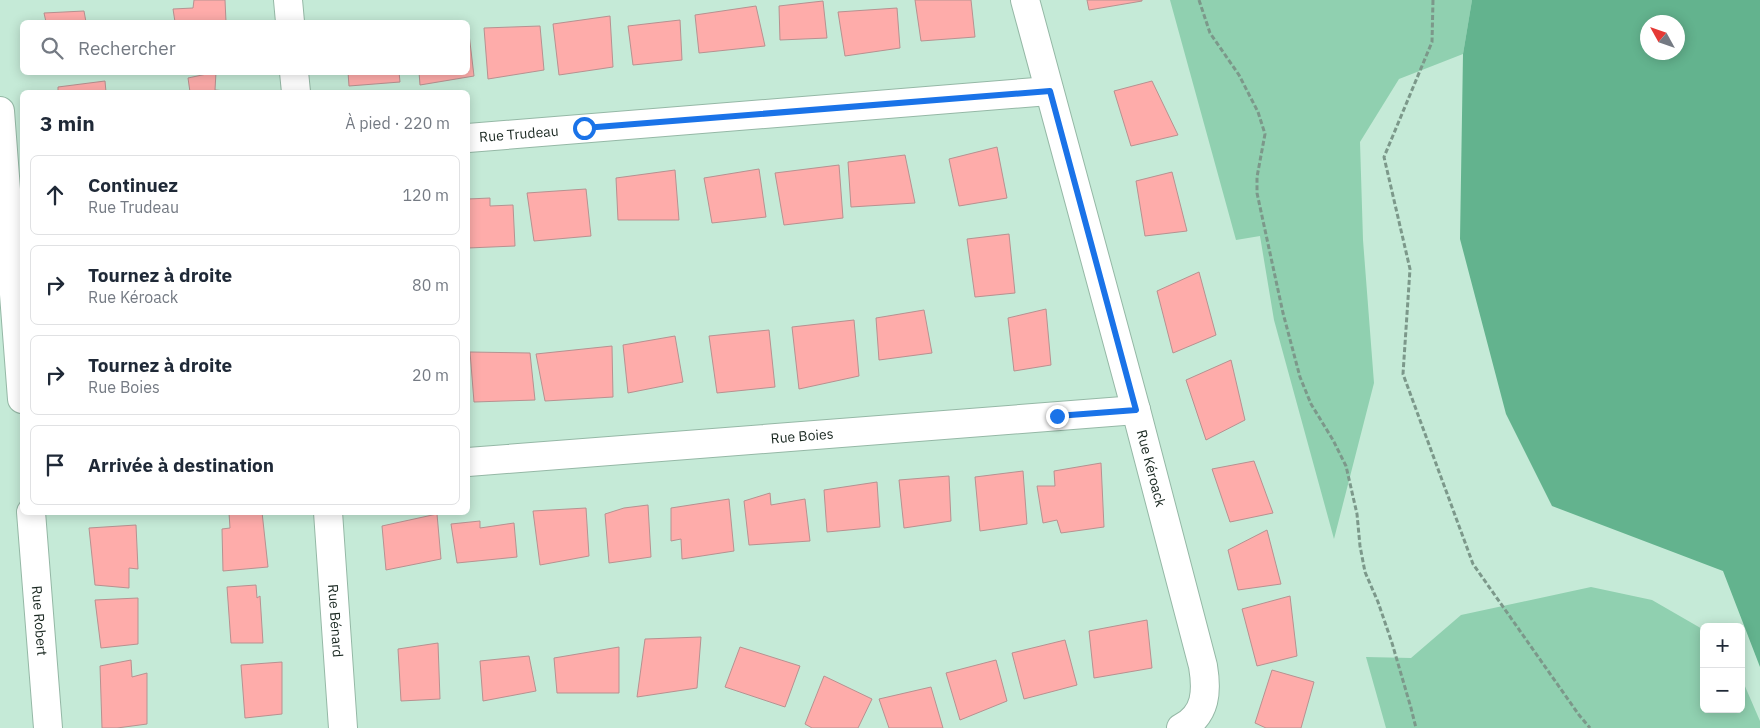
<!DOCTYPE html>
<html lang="fr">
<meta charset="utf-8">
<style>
body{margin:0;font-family:"IBM Plex Sans",sans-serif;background:#f2f2f3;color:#1f2937}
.controls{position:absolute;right:15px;bottom:15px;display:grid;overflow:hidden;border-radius:8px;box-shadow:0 2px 12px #0003}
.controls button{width:45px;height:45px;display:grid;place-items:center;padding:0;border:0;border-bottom:1px solid #e0e1e3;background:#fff;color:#1f2937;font:25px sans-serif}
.compass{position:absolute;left:1640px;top:15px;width:45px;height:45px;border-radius:50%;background:#fff;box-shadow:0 2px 12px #0003;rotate:310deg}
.stop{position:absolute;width:15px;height:15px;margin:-11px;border:4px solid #1a73e8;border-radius:50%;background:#fff}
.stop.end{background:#1a73e8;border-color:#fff;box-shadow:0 1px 5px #0008}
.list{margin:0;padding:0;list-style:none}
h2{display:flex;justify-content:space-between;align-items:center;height:65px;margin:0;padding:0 20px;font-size:21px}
h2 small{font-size:16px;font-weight:400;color:#747a83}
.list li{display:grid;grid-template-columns:32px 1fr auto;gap:15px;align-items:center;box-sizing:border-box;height:80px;margin:0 10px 10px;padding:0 10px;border:1px solid #e0e1e3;border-radius:8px}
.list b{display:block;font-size:19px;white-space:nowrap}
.list p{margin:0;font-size:16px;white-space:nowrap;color:#747a83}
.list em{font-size:16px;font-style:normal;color:#747a83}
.icon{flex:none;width:28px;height:28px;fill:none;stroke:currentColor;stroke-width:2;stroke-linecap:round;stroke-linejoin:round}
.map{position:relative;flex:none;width:1760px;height:728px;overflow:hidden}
.search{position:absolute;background:#fff;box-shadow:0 2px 12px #0003;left:20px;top:20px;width:450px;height:55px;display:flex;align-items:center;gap:12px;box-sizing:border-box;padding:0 18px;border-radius:8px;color:#747a83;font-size:19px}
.panel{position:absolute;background:#fff;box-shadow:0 2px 12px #0003;left:20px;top:90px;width:450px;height:425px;border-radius:8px}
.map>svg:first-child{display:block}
.green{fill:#90d0b0}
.water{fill:#63b38e;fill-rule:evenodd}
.building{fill:#feacaa;stroke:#b79190}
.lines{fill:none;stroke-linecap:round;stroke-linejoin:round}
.street-casing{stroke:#95b8a6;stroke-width:30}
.path{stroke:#7c988a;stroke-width:3;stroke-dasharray:5 2.5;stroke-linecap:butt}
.street{stroke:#fff;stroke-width:28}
.route{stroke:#1a73e8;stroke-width:6}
.labels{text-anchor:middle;stroke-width:5;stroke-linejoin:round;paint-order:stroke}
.street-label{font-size:14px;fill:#192720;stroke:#c5ead7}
</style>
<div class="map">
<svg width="1760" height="728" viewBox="0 0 1760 728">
<rect width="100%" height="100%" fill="#c5ead7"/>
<path class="green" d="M1170 0H1472L1463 54 1399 79 1360 142 1363 240 1374 383 1334 539 1274 320 1260 236 1236 240Z
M1591 587 1652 600 1704 630V709H1741V677L1760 721V728H1386L1366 657 1411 658 1461 615Z"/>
<path class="water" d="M1472 0H1760V667L1723 571 1552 506 1506 414 1460 239 1463 54ZM1648 22H1678V52H1648Z"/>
<path class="building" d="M194 0H225L226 22H175L173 9 193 8Z
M915 0H971L975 37 921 41Z
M1087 0H1142V1L1089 10Z
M823 1 827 38 780 40 779 6Z
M756 6 765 46 699 53 695 15Z
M897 8 900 48 845 56 838 12Z
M84 11 86 22H46L44 13Z
M610 16 613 67 559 75 553 24Z
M680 20 682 60 633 65 628 26Z
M540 26 544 70 488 79 484 28Z
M468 34H469L474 76 420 85 419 72H468Z
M216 72 215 90 237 92H190L188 78Z
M348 72H399L400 82 349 86Z
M105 81 106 92H58V87Z
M1152 81 1178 135 1131 146 1114 91Z
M997 147 1007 198 959 206 949 159Z
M905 155 915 203 851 207 848 162Z
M839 165 843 218 784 225 775 173Z
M759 169 766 217 712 223 704 178Z
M675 170 679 220H618L616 178Z
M1172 172 1187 231 1145 236 1136 181Z
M586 189 591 236 534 241 527 193Z
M490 198V206L513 205 515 246 468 248V199Z
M1009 234 1015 293 975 297 967 239Z
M1199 272 1216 335 1173 353 1157 291Z
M1046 309 1051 365 1014 371 1008 318Z
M924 310 932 353 879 360 876 318Z
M854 320 859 376 799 389 792 327Z
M769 330 775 387 717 393 709 336Z
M675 336 683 382 628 393 623 345Z
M612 346 613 397 545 401 536 354Z
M470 352 530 353 535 400 474 402Z
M1231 360 1245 420 1206 440 1186 380Z
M1254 461 1273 513 1230 522 1212 469Z
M1101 463 1104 527 1061 533 1057 520 1043 523 1037 486H1055L1054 471Z
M1023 471 1027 524 980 531 975 477Z
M949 476 951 521 904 528 899 480Z
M877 482 880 527 827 532 824 490Z
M770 493 771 505 805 499 810 541 749 545 744 501Z
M729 499 734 551 682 559 681 539 671 541V508Z
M648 505 651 557 609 563 605 514 624 508Z
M586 508 589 556 540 565 533 511Z
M262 512 268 567 223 571 222 529 230 528 229 513Z
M437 514 441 559 386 570 382 526Z
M480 521V528L514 523 517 557 457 563 451 524Z
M136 525 138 569 129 568V588L95 585 89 528Z
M1267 530 1281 584 1238 590 1228 550Z
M256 585 257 598 260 596 263 643H231L227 587Z
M1290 596 1297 656 1257 666 1242 609Z
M138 598V644L101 648 95 600Z
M1147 620 1152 668 1094 678 1089 631Z
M701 637 697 688 637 697 645 639Z
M1065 640 1077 685 1024 699 1012 653Z
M438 643 440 699 401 701 398 649Z
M619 647V693H557L554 658Z
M740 647 800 666 785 707 725 687Z
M529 656 536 691 483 701 480 661Z
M131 660 132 677 147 673V724L117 728H102L100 666Z
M996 660 1007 701 960 720 946 673Z
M282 662V714L245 718 241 665Z
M1272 670 1314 682 1301 728H1266L1255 723Z
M824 676 872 699 858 728H812L805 724Z
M931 687 943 728H889L879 699Z"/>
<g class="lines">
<g class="street-casing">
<g id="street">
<path d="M288 0 290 22"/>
<path id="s1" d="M1025 0 1136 410 1203 666C1207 690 1207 715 1181 728"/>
<path d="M294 72 296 92"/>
<path d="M0 111 22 399"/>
<path id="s2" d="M468 138 1049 91"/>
<path id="s3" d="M468 462 1136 410"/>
<path id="s4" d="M31 512 48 728"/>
<path id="s5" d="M328 512 343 728"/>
</g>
</g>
<path class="path" d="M1199 0 1210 33 1239 75 1258 112 1265 134 1257 177V193L1283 313 1300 377 1311 404 1333 440 1346 466 1357 514 1360 546 1365 572 1378 602 1392 643 1411 708 1416 728
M1433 0 1432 42 1384 157 1410 269 1403 374 1473 564 1579 715 1590 728"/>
<use href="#street" class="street"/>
</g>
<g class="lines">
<path class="route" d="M584 128 1050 91 1136 410 1057 416"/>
</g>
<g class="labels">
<g class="street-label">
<text dy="5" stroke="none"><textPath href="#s2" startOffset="51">Rue Trudeau</textPath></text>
<text dy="5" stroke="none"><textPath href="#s3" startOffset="335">Rue Boies</textPath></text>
<text dy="5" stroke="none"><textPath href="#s1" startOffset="485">Rue Kéroack</textPath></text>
<text dy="5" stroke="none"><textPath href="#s4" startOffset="109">Rue Robert</textPath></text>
<text dy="5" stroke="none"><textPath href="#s5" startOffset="109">Rue Bénard</textPath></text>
</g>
</g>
</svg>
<div class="controls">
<button>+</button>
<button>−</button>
</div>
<svg class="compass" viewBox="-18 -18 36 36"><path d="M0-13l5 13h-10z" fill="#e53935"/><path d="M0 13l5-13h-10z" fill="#747a83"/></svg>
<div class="stop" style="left:584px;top:128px"></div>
<div class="stop end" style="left:1057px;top:416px"></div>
<div class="search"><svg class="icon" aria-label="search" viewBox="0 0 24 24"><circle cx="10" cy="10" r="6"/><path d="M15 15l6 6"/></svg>Rechercher</div>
<section class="panel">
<h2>3 min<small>À pied · 220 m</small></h2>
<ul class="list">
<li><svg class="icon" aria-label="ahead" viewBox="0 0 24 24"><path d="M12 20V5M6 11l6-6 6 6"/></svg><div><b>Continuez</b><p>Rue Trudeau</p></div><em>120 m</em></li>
<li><svg class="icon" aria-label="right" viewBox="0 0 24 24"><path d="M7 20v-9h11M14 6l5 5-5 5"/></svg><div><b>Tournez à droite</b><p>Rue Kéroack</p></div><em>80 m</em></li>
<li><svg class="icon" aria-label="right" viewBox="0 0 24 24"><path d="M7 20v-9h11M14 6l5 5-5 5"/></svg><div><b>Tournez à droite</b><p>Rue Boies</p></div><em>20 m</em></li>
<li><svg class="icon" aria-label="arrive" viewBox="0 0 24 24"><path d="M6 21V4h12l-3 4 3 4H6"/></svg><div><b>Arrivée à destination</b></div></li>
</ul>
</section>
</div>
